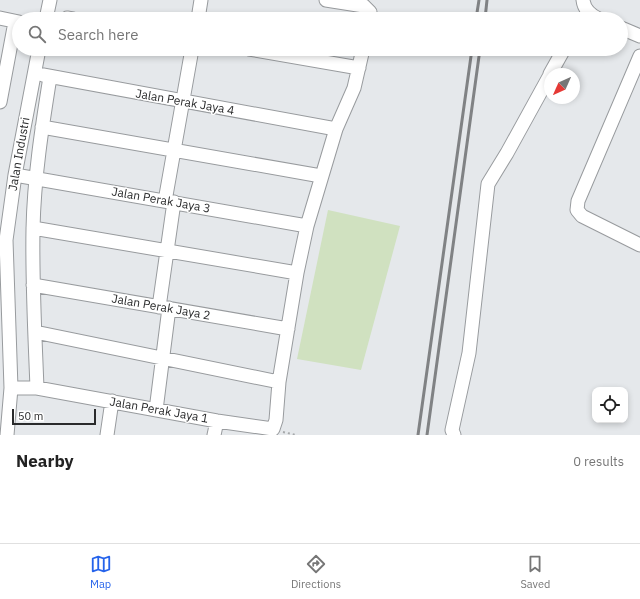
<!DOCTYPE html>
<style>
body{margin:0;font-family:"IBM Plex Sans",sans-serif;background:#f6f6f6;color:#222}
.controls{position:absolute;right:12px;bottom:12px;display:grid;overflow:hidden;border-radius:8px;box-shadow:0 2px 6px #0003}
.controls button{width:36px;height:36px;display:grid;place-items:center;padding:0;border:0;border-bottom:1px solid #e0e0e0;background:#fff;color:#222;font:20px sans-serif}
.compass{position:absolute;left:544px;top:68px;width:36px;height:36px;border-radius:50%;background:#fff;box-shadow:0 2px 6px #0003;rotate:225deg}
.scale{position:absolute;left:12px;bottom:10px;width:84px;box-sizing:border-box;padding-left:4px;border:2px solid #292a2b;border-top:0;font-size:11px;line-height:14px;white-space:nowrap;color:#292a2b;-webkit-text-stroke:3px #fff;paint-order:stroke}
.list{margin:0;padding:0;list-style:none}
h2{display:flex;justify-content:space-between;align-items:center;height:52px;margin:0;padding:0 16px;font-size:17px}
h2 small{font-size:13px;font-weight:400;color:#767676}
.icon{flex:none;width:22px;height:22px;fill:none;stroke:currentColor;stroke-width:2;stroke-linecap:round;stroke-linejoin:round}
.map{position:relative;flex:none;width:640px;height:435px;overflow:hidden}
.search{position:absolute;background:#fff;box-shadow:0 2px 6px #0003;left:12px;right:12px;top:12px;height:44px;display:flex;align-items:center;gap:10px;box-sizing:border-box;padding:0 14px;border-radius:22px;color:#767676;font-size:15px}
.sheet{height:108px;background:#fff}
nav{display:flex;justify-content:space-around;align-items:center;box-sizing:border-box;height:56px;border-top:1px solid #e0e0e0;background:#fff;font-size:11px;color:#767676}
nav a{display:grid;justify-items:center;gap:2px}
nav .on{color:#2563eb}
.map>svg:first-child{display:block}
.green{fill:#d0e1c0}
.lines{fill:none;stroke-linecap:round;stroke-linejoin:round}
.minor-casing{stroke:#989b9e;stroke-width:15}
.path{stroke:#a5a8aa;stroke-width:2;stroke-dasharray:2 3;stroke-linecap:butt}
.minor{stroke:#fff;stroke-width:13}
.rail{stroke:#808284;stroke-width:3}
.labels{text-anchor:middle;stroke-width:3;stroke-linejoin:round;paint-order:stroke}
.street-label{font-size:12px;fill:#292a2b;stroke:#fff}
</style>
<div class="map">
<svg width="640" height="435" viewBox="0 0 640 435">
<rect width="100%" height="100%" fill="#e5e8eb"/>
<path class="green" d="M328 210 400 226 361 370 297 359Z"/>
<g class="lines">
<g class="minor-casing">
<path id="minor" d="M326 0 364 6 370 12 369 19
M583 0C584 9 590 15 599 19
M0 18 19 22
M67 18 73 19
M46 19 50 0
M198 19 201 0
M621 28 640 36
M249 49 359 68
M640 56 578 201 577 210 582 216 640 245
M550 74 564 49
M43 75 336 129
M0 102 15 22
M42 127 321 176
M15 175 307 226
M165 201 192 49
M33 228 297 273
M33 285 288 329
M159 307 174 202
M35 332 279 382
M11 388H37L217 421 273 429 276 420 279 382 297 273 307 226 336 129 354 88 363 49
M37 388C35 335 32 282 33 229 34 178 42 127 50 77
M156 410 169 308
M7 435 11 388 6 240 15 175 39 49
M107 435 112 401
M214 435 217 421
M454 435 452 430 469 353 488 184 507 153 550 75"/>
</g>
<path class="path" d="M283 432 296 435"/>
<use href="#minor" class="minor"/>
<path class="rail" d="M476 19 479 0
M485 19 487 0
M418 435 472 49
M427 435 480 49"/>
</g>
<g class="labels">
<g class="street-label">
<text transform="translate(185 102) rotate(10)" y="4">Jalan Perak Jaya 4</text>
<text transform="translate(19 154) rotate(-80)" y="4">Jalan Industri</text>
<text transform="translate(161 200) rotate(10)" y="4">Jalan Perak Jaya 3</text>
<text transform="translate(161 307) rotate(10)" y="4">Jalan Perak Jaya 2</text>
<text transform="translate(159 410) rotate(10)" y="4">Jalan Perak Jaya 1</text>
</g>
</g>
</svg>
<div class="controls">
<button><svg class="icon" aria-label="locate" viewBox="0 0 24 24"><circle cx="12" cy="12" r="6"/><path d="M12 2v4M12 18v4M2 12h4M18 12h4"/></svg></button>
</div>
<svg class="compass" viewBox="-18 -18 36 36"><path d="M0-13l5 13h-10z" fill="#e53935"/><path d="M0 13l5-13h-10z" fill="#767676"/></svg>
<div class="scale">50 m</div>
<div class="search"><svg class="icon" aria-label="search" viewBox="0 0 24 24"><circle cx="10" cy="10" r="6"/><path d="M15 15l6 6"/></svg>Search here</div>
</div>
<section class="sheet">
<h2>Nearby<small>0 results</small></h2>
<ul class="list">
</ul>
</section>
<nav>
<a class="on"><svg class="icon" aria-label="map" viewBox="0 0 24 24"><path d="M3 6l6-2 6 2 6-2v14l-6 2-6-2-6 2zM9 4v14M15 6v14"/></svg>Map</a>
<a><svg class="icon" aria-label="directions" viewBox="0 0 24 24"><path d="M12 3l9 9-9 9-9-9zM9 14v-3h6M13 9l2 2-2 2"/></svg>Directions</a>
<a><svg class="icon" aria-label="saved" viewBox="0 0 24 24"><path d="M7 4h10v16l-5-4-5 4z"/></svg>Saved</a>
</nav>
